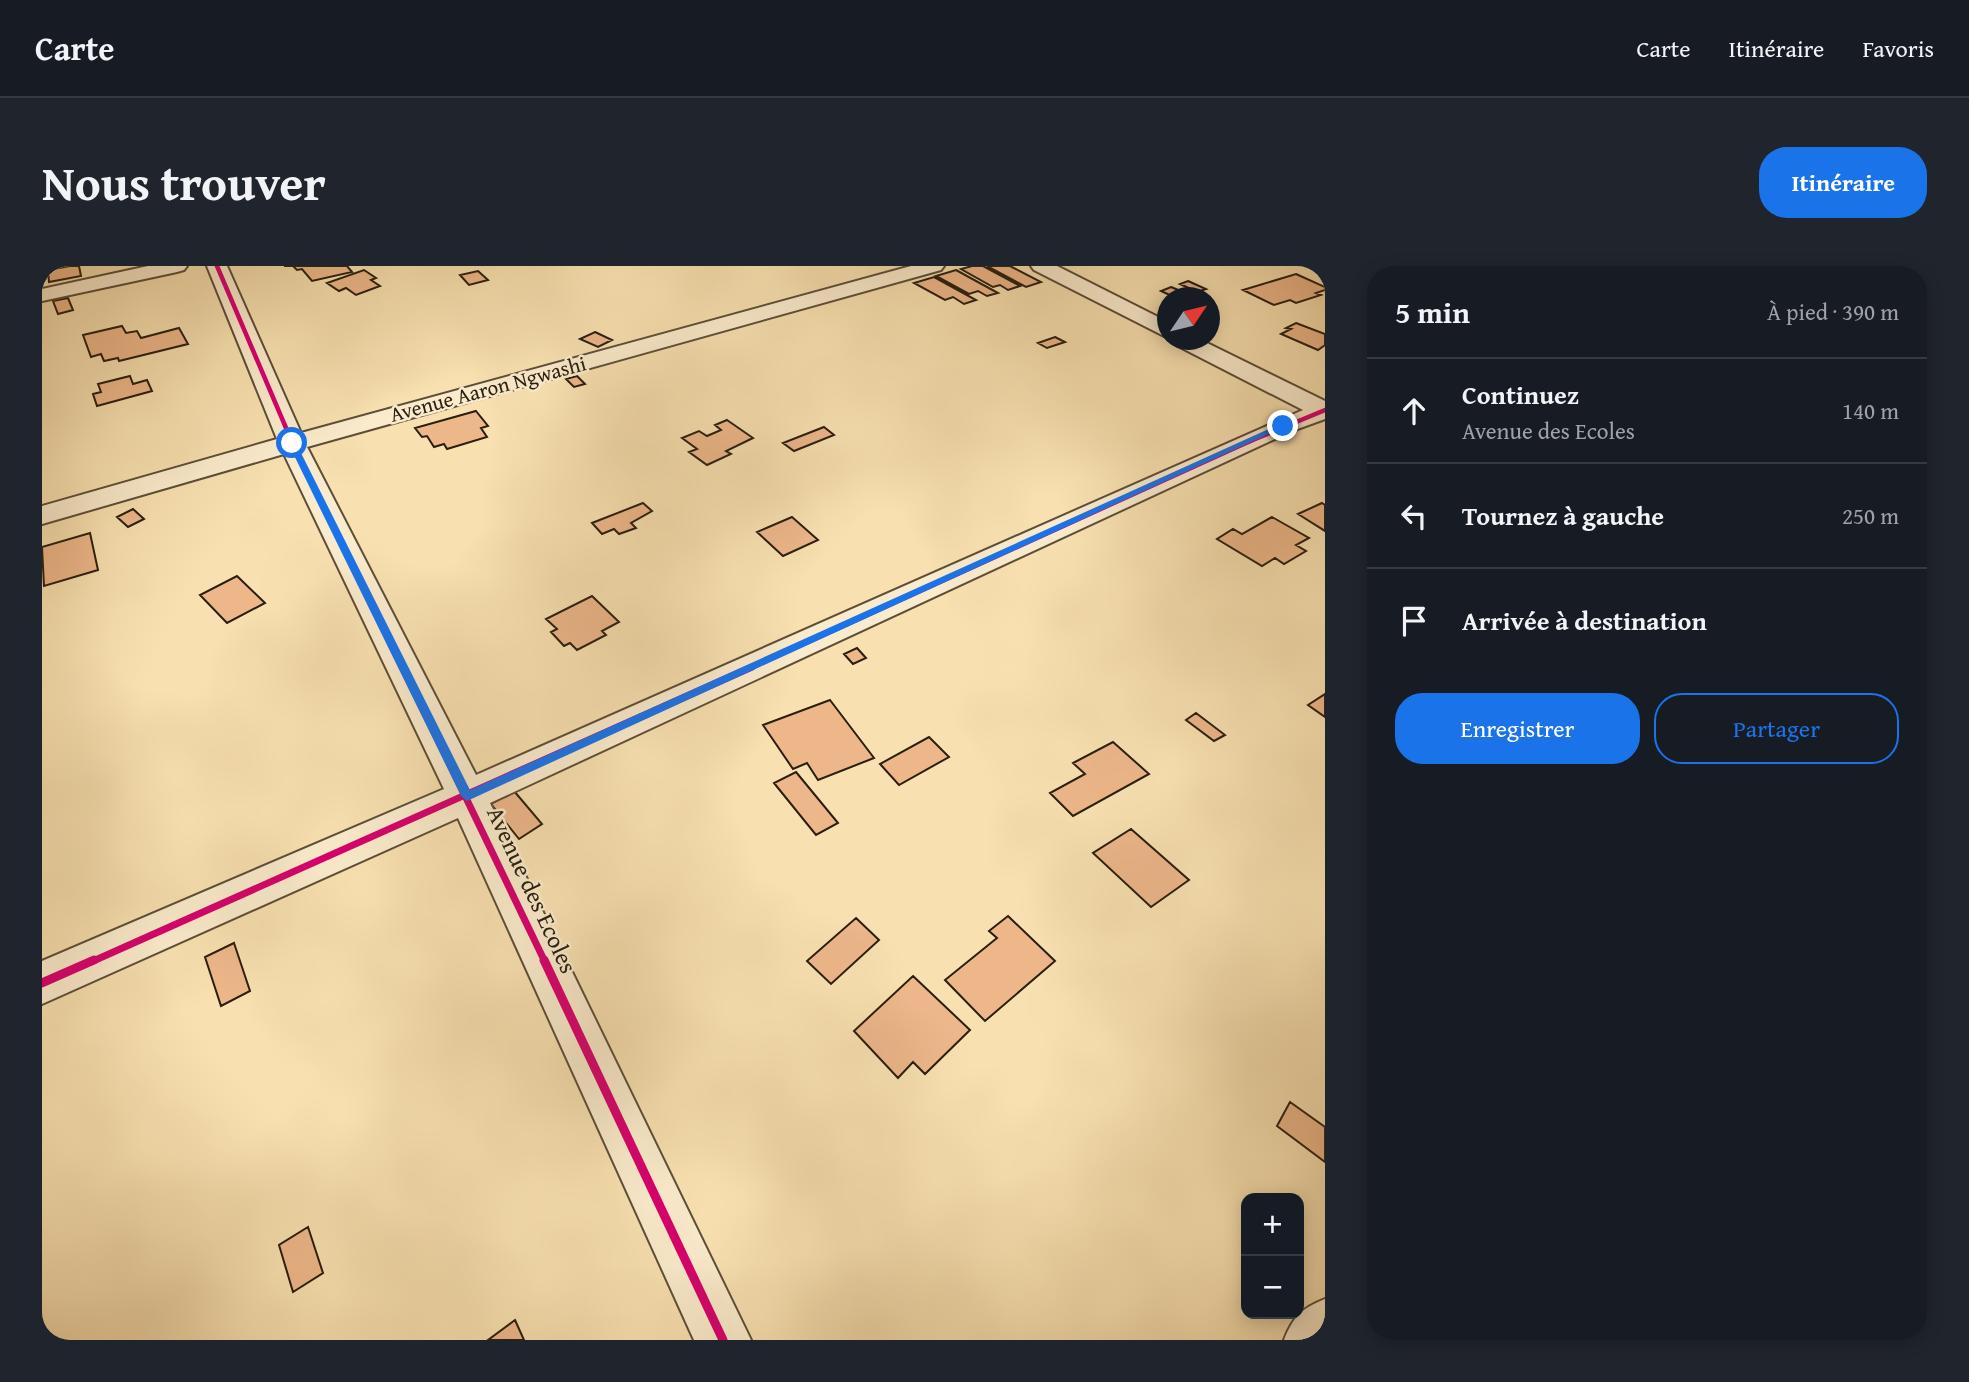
<!DOCTYPE html>
<html lang="fr">
<meta charset="utf-8">
<style>
body{margin:0;font-family:"Gentium Book Plus",serif;background:#20242c;color:#f1f3f6}
.controls{position:absolute;right:21px;bottom:21px;display:grid;overflow:hidden;border-radius:14px;box-shadow:0 4px 18px #0003}
.controls button{width:63px;height:63px;display:grid;place-items:center;padding:0;border:0;border-bottom:2px solid #363941;background:#171b24;color:#f1f3f6;font:35px sans-serif}
.compass{position:absolute;left:1115px;top:21px;width:63px;height:63px;border-radius:50%;background:#171b24;box-shadow:0 4px 18px #0003;rotate:55deg}
.stop{position:absolute;width:21px;height:21px;margin:-16px;border:5px solid #1a73e8;border-radius:50%;background:#fff}
.stop.end{background:#1a73e8;border-color:#fff;box-shadow:0 2px 7px #0008}
.list{margin:0;padding:0;list-style:none}
h2{display:flex;justify-content:space-between;align-items:center;height:91px;margin:0;padding:0 28px;font-size:30px}
h2 small{font-size:23px;font-weight:400;color:#9ea1a6}
.list li{display:grid;grid-template-columns:46px 1fr auto;gap:21px;align-items:center;box-sizing:border-box;height:105px;padding:0 28px;border-top:2px solid #363941}
.list b{display:block;font-size:26px;white-space:nowrap}
.list p{margin:0;font-size:23px;white-space:nowrap;color:#9ea1a6}
.list em{font-size:23px;font-style:normal;color:#9ea1a6}
.actions{display:flex;gap:14px;padding:21px 28px}
.actions a{flex:1;padding:16px 0;border:2px solid #1a73e8;border-radius:28px;text-align:center;font-size:24px;color:#1a73e8}
.actions .main{background:#1a73e8;color:#fff}
.icon{flex:none;width:38px;height:38px;fill:none;stroke:currentColor;stroke-width:2;stroke-linecap:round;stroke-linejoin:round}
.map{position:relative;flex:none;width:1283px;height:1074px;overflow:hidden;border-radius:28px}
header{display:flex;align-items:center;gap:42px;box-sizing:border-box;height:98px;padding:0 35px;background:#171b24;border-bottom:2px solid #363941}
header strong{font-size:33px}
nav{display:flex;gap:38px;margin-inline-start:auto;font-size:24px}
.intro{display:flex;align-items:center;justify-content:space-between;box-sizing:border-box;height:168px;padding:0 42px}
h1{margin:0;font-size:49px}
.button{padding:18px 32px;border-radius:28px;background:#1a73e8;color:#fff;font-size:24px;font-weight:700}
main{display:flex;gap:42px;padding:0 42px}
aside{flex:1;background:#171b24;border-radius:28px;box-shadow:0 4px 18px #0003}
.map>svg:first-child{display:block}
.building{fill:#edb78a;stroke:#291e10;stroke-width:2}
.lines{fill:none;stroke-linecap:round;stroke-linejoin:round}
.minor-casing{stroke:#5d4e38;stroke-width:4}
.minor{fill:#faebcc;fill-rule:evenodd}
.cycleway-far3-casing{stroke:#faebcc;stroke-width:7}
.cycleway-far2-casing{stroke:#faebcc;stroke-width:9}
.cycleway-far1-casing{stroke:#faebcc;stroke-width:11}
.cycleway-casing{stroke:#faebcc;stroke-width:13}
.cycleway-far3{stroke:#d6006c;stroke-width:4.5}
.cycleway-far2{stroke:#d6006c;stroke-width:5}
.cycleway-far1{stroke:#d6006c;stroke-width:7}
.cycleway{stroke:#d6006c;stroke-width:9}
.route{fill:#1a73e8}
.labels{text-anchor:middle;stroke-width:5;stroke-linejoin:round;paint-order:stroke}
.far-street-label{font-size:21px;fill:#291e10;stroke:#faebcc}
.street-label{font-size:24px;fill:#291e10;stroke:#faebcc}
</style>
<header>
<strong>Carte</strong>
<nav><a>Carte</a><a>Itinéraire</a><a>Favoris</a></nav>
</header>
<div class="intro"><h1>Nous trouver</h1><a class="button">Itinéraire</a></div>
<main>
<div class="map">
<svg width="1283" height="1074" viewBox="0 0 1283 1074">
<rect width="100%" height="100%" fill="#f8e0b0"/>
<filter id="stains"><feTurbulence type="fractalNoise" baseFrequency=".00286" numOctaves="4"/><feColorMatrix values="0 0 0 0 .2 0 0 0 0 .09 0 0 0 0 .02 0 0 0 .5 -.17"/></filter>
<radialGradient id="worn" r=".72"><stop offset=".6" stop-color="#630" stop-opacity="0"/><stop offset="1" stop-color="#630" stop-opacity=".3"/></radialGradient>
<path class="building" d="M28 0H37L39 10 7 16 6 4Z
M242 0H305L310 6 270 15 260 3 255 4 251 0Z
M930 0H941L978 20 966 24 958 19 951 21 919 3Z
M945 0H968L999 16 984 21Z
M322 4 334 12 329 14 338 20 314 29 304 22 297 25 285 17Z
M914 4 956 27 945 30 936 25 927 28 894 10Z
M436 5 446 14 427 19 418 9Z
M1254 8 1283 21V24L1274 27 1279 29 1254 37 1248 34 1232 39 1201 24Z
M892 11 934 34 922 38 911 31 903 34 872 17Z
M1146 15 1164 23 1155 26 1138 18Z
M1129 21 1146 28 1134 32 1119 25Z
M26 32 31 44 16 48 11 35Z
M1254 57 1283 68V79L1276 84 1239 68 1249 63 1244 62Z
M80 60 84 67 95 65 99 72 137 62 146 78 77 95 76 92 62 95 59 88 49 91 41 69Z
M553 66 570 74 556 81 538 73Z
M1013 71 1023 76 1005 82 996 77Z
M88 110 91 118 105 114 110 125 55 140 51 128 59 126 56 118Z
M535 110 543 118 532 121 524 113Z
M434 145 446 160 439 162 445 171 405 183 402 178 392 181 385 170 380 171 373 162Z
M685 154 711 172 684 185 689 188 665 199 647 186 655 183 640 172 657 165 665 170 679 164 673 159Z
M782 161 792 169 752 185 741 177Z
M601 237 610 245 589 257 594 262 577 268 572 263 560 268 550 257Z
M1280 237 1283 239V265L1256 248Z
M91 243 102 253 86 261 75 251Z
M750 251 776 274 741 290 715 266Z
M1230 251 1267 272 1254 279 1264 285 1242 298 1233 292 1220 300 1175 273 1191 263 1200 268Z
M48 267 56 304 2 320 0 281Z
M195 310 223 337 185 357 158 329Z
M550 330 577 356 560 365 564 369 535 384 528 377 522 380 509 366 515 363 504 353Z
M815 382 824 392 811 398 802 388Z
M1283 428V451L1266 439Z
M788 434 832 492 776 514 765 497 751 503 721 459Z
M1154 447 1183 469 1172 475 1144 454Z
M887 471 907 491 857 519 838 498Z
M1071 476 1107 508 1031 550 1008 527 1043 508 1031 497Z
M754 506 796 557 774 569 732 517Z
M472 525 500 558 477 573 449 538Z
M1089 563 1147 614 1109 641 1051 587Z
M966 650 1013 695 943 755 903 714 955 672 947 665Z
M814 652 837 674 789 718 765 695Z
M192 677 208 725 179 740 163 691Z
M871 710 928 764 883 808 871 796 856 812 812 765Z
M1248 836 1283 861V896L1235 860Z
M266 961 281 1007 251 1026 237 979Z
M473 1054 482 1074H446Z"/>
<g class="lines">
<g class="minor-casing">
<path id="minor" d="M106 0H145L142 4 135 6 0 35V23Z
M165 0H185L259 167 869 0H902L899 4 265 181 434 509 1261 144 1134 79 1131 74H1159L1283 135V153L1250 165 448 537 709 1074H652L416 552 0 738V695L402 523 242 188 0 258V240L235 173Z
M989 0H1015L1126 56V72L992 4Z
M1283 1033V1074H1242C1251 1051 1260 1042 1283 1033Z"/>
</g>
<use href="#minor" class="minor"/>
<g class="cycleway-far3-casing">
<path id="cycleway-far3" d="M175 0 250 176
M1206 176 1283 144"/>
</g>
<g class="cycleway-far2-casing">
<path id="cycleway-far2" d="M249 174 362 403
M706 403 1210 174"/>
</g>
<g class="cycleway-far1-casing">
<path id="cycleway-far1" d="M361 401 503 696
M49 696 710 401"/>
</g>
<g class="cycleway-casing">
<path id="cycleway" d="M502 694 681 1074
M0 717 52 694"/>
</g>
<use href="#cycleway-far3" class="cycleway-far3"/>
<use href="#cycleway-far2" class="cycleway-far2"/>
<use href="#cycleway-far1" class="cycleway-far1"/>
<use href="#cycleway" class="cycleway"/>
</g>
<path class="route" d="M1238 158 1244 160 425 535 419 530 246 177 250 174 254 177 428 524Z"/>
<g class="labels">
<g class="far-street-label">
<text transform="translate(446 123) rotate(-15)" y="7">Avenue Aaron Ngwashi</text>
</g>
<g class="street-label">
<text transform="translate(490 624) rotate(65)" y="8">Avenue des Ecoles</text>
</g>
</g>
<rect width="100%" height="100%" filter="url(#stains)"/>
<rect width="100%" height="100%" fill="url(#worn)"/>
</svg>
<div class="controls">
<button>+</button>
<button>−</button>
</div>
<svg class="compass" viewBox="-18 -18 36 36"><path d="M0-13l5 13h-10z" fill="#e53935"/><path d="M0 13l5-13h-10z" fill="#9ea1a6"/></svg>
<div class="stop" style="left:250px;top:177px"></div>
<div class="stop end" style="left:1241px;top:160px"></div>
</div>
<aside>
<h2>5 min<small>À pied · 390 m</small></h2>
<ul class="list">
<li><svg class="icon" aria-label="ahead" viewBox="0 0 24 24"><path d="M12 20V5M6 11l6-6 6 6"/></svg><div><b>Continuez</b><p>Avenue des Ecoles</p></div><em>140 m</em></li>
<li><svg class="icon" aria-label="left" viewBox="0 0 24 24"><path d="M17 20v-9H6M10 6l-5 5 5 5"/></svg><div><b>Tournez à gauche</b></div><em>250 m</em></li>
<li><svg class="icon" aria-label="arrive" viewBox="0 0 24 24"><path d="M6 21V4h12l-3 4 3 4H6"/></svg><div><b>Arrivée à destination</b></div></li>
</ul>
<div class="actions"><a class="main">Enregistrer</a><a>Partager</a></div>
</aside>
</main>
